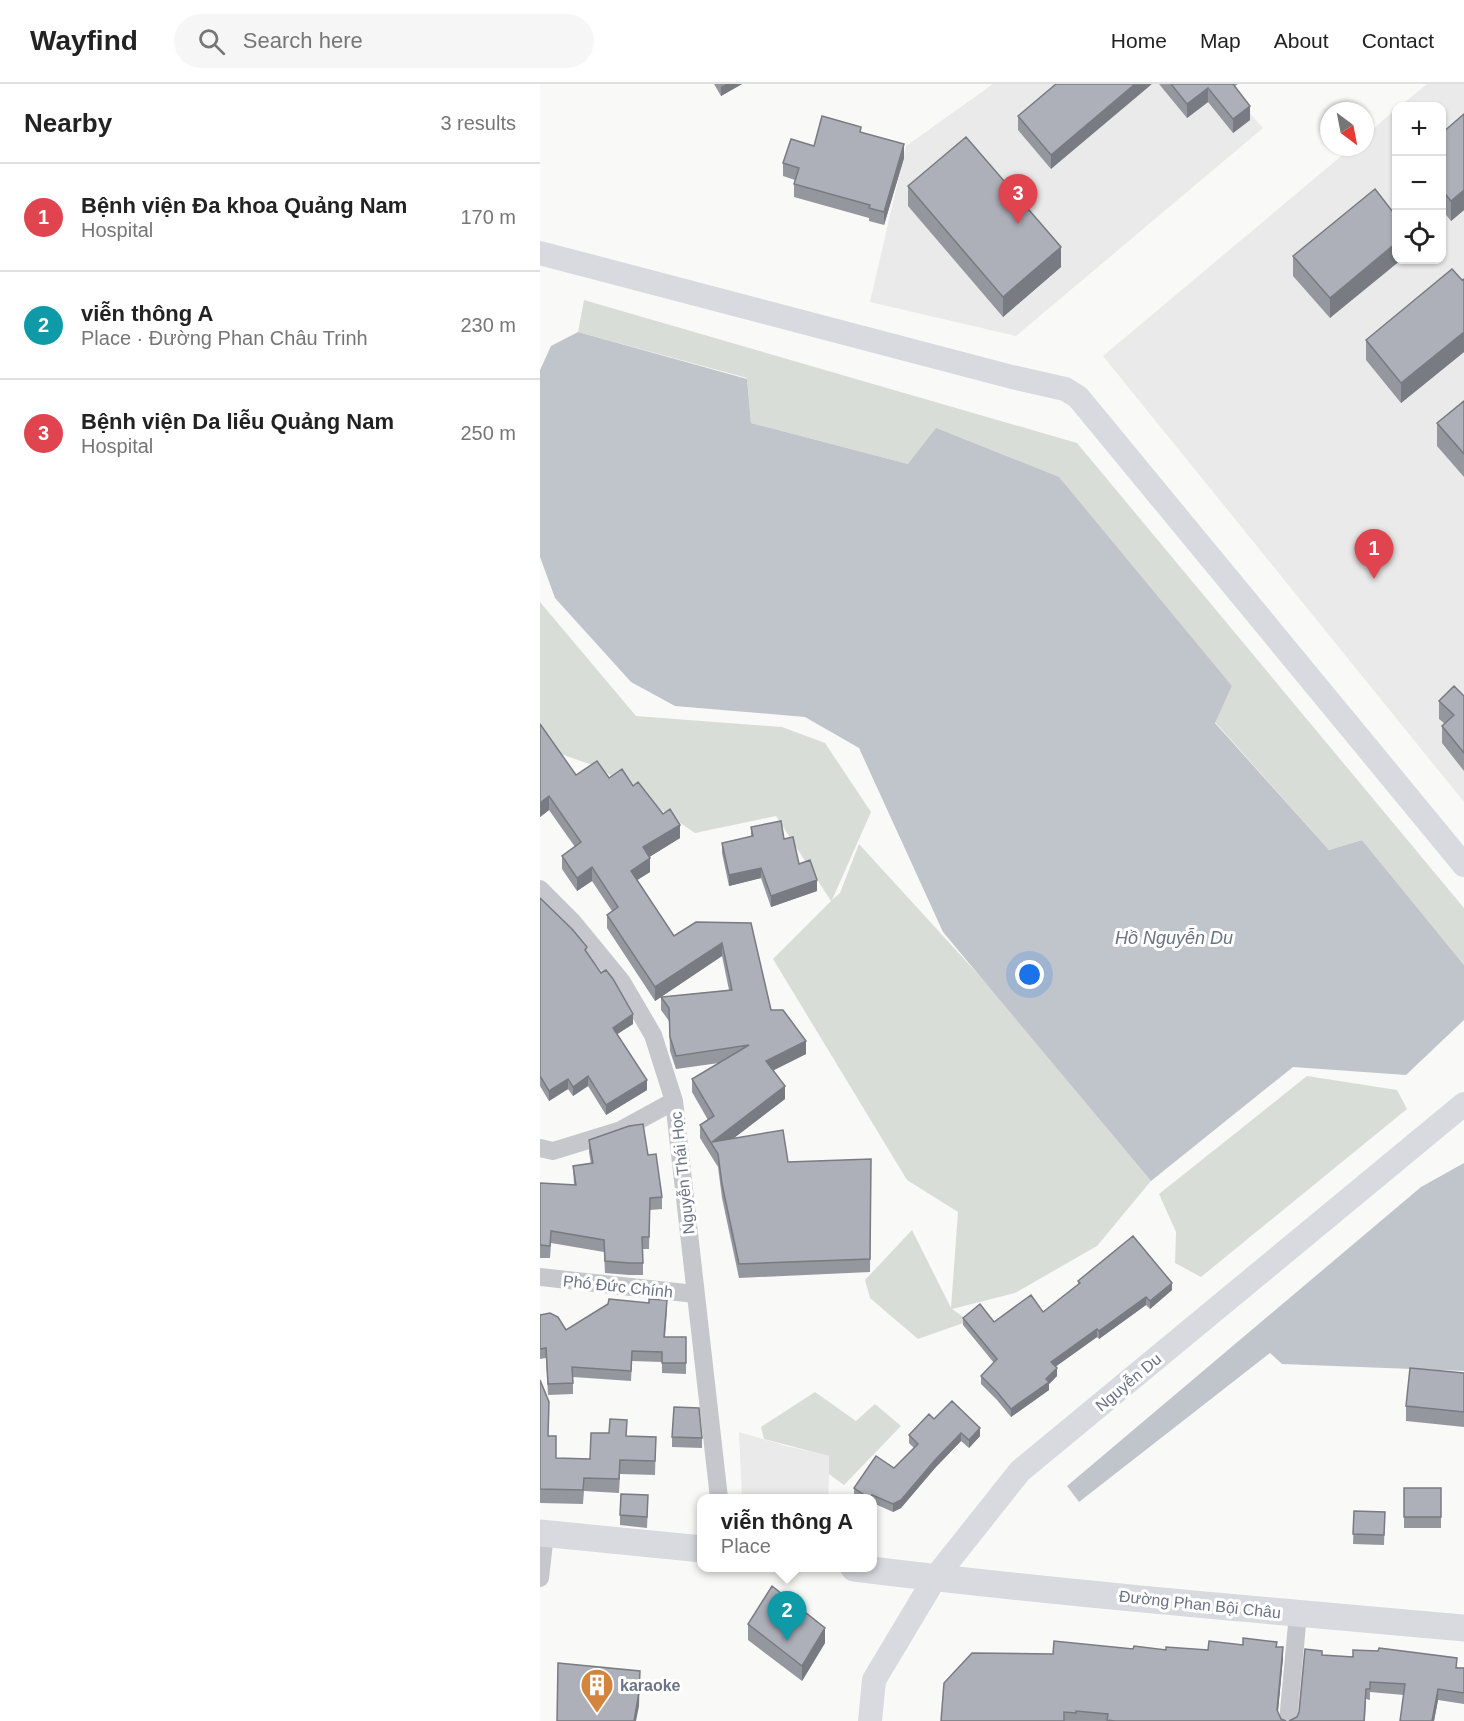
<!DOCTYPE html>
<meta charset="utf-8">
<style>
body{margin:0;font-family:Arial,sans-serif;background:#f6f6f6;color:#222}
.controls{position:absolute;right:18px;top:18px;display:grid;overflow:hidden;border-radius:12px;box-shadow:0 2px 4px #0004}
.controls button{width:54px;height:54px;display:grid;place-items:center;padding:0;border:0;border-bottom:2px solid #e0e0e0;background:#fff;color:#222;font:30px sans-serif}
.compass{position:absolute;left:780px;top:18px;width:54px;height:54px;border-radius:50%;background:#fff;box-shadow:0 2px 4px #0004;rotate:148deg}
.you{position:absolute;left:490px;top:891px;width:21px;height:21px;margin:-15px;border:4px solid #fff;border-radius:50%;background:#1a73e8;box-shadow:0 0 0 9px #1a73e833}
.badge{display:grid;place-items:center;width:39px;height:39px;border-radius:50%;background:#db2777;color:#fff;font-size:20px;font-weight:700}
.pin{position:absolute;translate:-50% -50px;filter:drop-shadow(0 2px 3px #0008)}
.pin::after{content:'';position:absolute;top:32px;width:21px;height:18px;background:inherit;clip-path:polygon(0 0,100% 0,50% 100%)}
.popup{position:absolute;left:157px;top:1410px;width:180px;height:78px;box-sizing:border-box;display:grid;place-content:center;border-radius:12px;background:#fff;filter:drop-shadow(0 2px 4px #0005);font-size:20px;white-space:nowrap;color:#767676}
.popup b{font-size:22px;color:#222}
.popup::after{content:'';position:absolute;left:50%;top:100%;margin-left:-12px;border:12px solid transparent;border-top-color:#fff}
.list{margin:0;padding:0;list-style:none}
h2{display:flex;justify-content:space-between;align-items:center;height:78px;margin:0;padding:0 24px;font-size:26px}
h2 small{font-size:20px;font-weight:400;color:#767676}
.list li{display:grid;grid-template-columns:39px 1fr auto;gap:18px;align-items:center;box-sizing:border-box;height:108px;padding:0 24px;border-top:2px solid #e0e0e0}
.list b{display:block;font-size:22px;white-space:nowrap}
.list p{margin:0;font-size:20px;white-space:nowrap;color:#767676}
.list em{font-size:20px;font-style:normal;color:#767676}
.icon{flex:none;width:33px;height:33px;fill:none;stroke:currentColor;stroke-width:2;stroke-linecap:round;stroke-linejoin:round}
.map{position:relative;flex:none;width:924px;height:1637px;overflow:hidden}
header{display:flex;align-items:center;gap:36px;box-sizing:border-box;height:84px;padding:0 30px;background:#fff;border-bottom:2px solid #e0e0e0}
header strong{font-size:28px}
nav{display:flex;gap:33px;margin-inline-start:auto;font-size:21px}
.search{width:420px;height:54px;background:#f6f6f6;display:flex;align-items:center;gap:15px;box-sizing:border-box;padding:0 21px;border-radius:33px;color:#767676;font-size:22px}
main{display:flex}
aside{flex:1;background:#fff}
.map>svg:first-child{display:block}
.built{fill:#eaeaea}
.green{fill:#d8ded7}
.water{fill:#c0c5cc}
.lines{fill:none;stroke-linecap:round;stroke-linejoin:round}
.street{stroke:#c5c7cc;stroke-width:18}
.secondary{stroke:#d8dadf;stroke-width:24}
.primary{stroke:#d8dadf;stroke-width:27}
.wall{fill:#95979f}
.shaded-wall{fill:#797b82}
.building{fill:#adb0b9;stroke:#797b82;stroke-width:1.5}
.labels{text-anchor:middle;stroke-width:6;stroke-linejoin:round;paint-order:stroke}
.street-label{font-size:16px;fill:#6b7385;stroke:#fff}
.poi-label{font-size:16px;font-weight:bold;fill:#6b7385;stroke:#fff;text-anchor:start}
.water-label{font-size:18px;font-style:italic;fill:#677380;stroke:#fff}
</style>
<header>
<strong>Wayfind</strong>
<div class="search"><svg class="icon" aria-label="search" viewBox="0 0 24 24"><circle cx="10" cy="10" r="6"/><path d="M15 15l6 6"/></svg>Search here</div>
<nav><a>Home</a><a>Map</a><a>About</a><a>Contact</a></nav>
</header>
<main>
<aside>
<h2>Nearby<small>3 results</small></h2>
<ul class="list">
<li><span class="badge" style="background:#e0444e">1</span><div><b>Bệnh viện Đa khoa Quảng Nam</b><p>Hospital</p></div><em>170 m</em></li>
<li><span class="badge" style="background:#0f9aa8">2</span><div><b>viễn thông A</b><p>Place · Đường Phan Châu Trinh</p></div><em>230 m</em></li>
<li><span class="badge" style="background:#e0444e">3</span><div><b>Bệnh viện Da liễu Quảng Nam</b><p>Hospital</p></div><em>250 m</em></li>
</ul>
</aside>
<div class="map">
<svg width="924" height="1637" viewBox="0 0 924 1637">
<rect width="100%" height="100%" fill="#f9f9f7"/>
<path class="built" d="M453 0H684L723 44 476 252 330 218 366 62Z
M887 0H924V718L563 272 812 63H825V52L856 25V176H902V22H860Z
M199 1348 246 1362 290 1372 288 1414H202Z"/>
<path class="green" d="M44 216 537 359 924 824V881L822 756 789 766 675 638 692 602 368 380 211 339 207 294 38 248Z
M0 518 96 632 242 643 285 659 331 728 292 816 300 809 319 760 446 899 611 1097 557 1162 475 1209 412 1225 429 1237 378 1255 330 1214 325 1196 372 1146 411 1224 418 1128 367 1096 233 875 291 817 236 732 155 749 58 683 12 667 0 647Z
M767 992 857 1006 867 1025 661 1193 635 1179 636 1148 619 1110Z
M275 1308 316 1337 335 1320 361 1342 304 1401 289 1390V1372L224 1355 221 1343Z"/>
<path class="water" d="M38 248 207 295 211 339 368 380 396 344 519 393 692 602 675 639 789 766 822 756 924 881V936L866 991 753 983 611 1097 403 848 319 664 265 633 135 622 91 598 15 514 0 473V286L11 262Z
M924 1079V1287L742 1280 730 1269 539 1418 527 1402 881 1103Z"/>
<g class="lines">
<path class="street" d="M0 805 32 837 82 898 113 951 134 1017 179 1414
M0 1064 13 1067 81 1046 134 1017
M0 1193 155 1210
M0 1494 5 1450
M748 1637 758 1530"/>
<path class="secondary" d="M0 169 472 293 525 305 538 313 924 781
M330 1637 334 1596 395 1494 480 1387 924 1020"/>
<path class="primary" d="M0 1449 162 1465
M314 1484C517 1509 721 1526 924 1544"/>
</g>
<path class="wall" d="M174 0H202L181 12Z
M516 0 511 85 478 46V32Z
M619 0H698L695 2 710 36 693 49 668 18 647 34Z
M924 30V126L911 137 902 126V49Z
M321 49 364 74 344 141 329 137V134L254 113V100L255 96 243 92V79L274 62Z
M368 102 521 183 463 233 368 122Z
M856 132 790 234 753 192V172Z
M924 195V268L861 319 826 276V256Z
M924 317V393L897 362V339Z
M924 612V687L902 659V642L904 639 899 635V617Z
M0 640 36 691 69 694 93 702 140 754 109 773 110 788 97 796 134 852 211 839 231 926 266 970 234 986 245 1015 194 1054 248 1078 331 1075 330 1188 199 1194 182 1114 178 1083 160 1054V1041L168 1036 152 1008V995L179 979 136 985 130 967 129 937 121 926V913L189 906 182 872 115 917 67 844V831L72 827 52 797 37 807 22 785V772L35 763 9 726 0 733Z
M211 743 244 755 259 780 277 807 231 823 221 794 189 802 182 769V759L211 752Z
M0 814 47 870 93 940 77 950 107 1006 66 1031 48 1002 33 1012 28 1005 9 1017 0 1002Z
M49 1056 108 1071 122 1113V1125L110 1126 109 1165H103V1191H89L65 1189 64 1168 11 1159 10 1174H0V1099L34 1101 33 1082 51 1080 49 1068Z
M538 1197 632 1206 610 1225 606 1221 559 1255 557 1253 516 1282 517 1292 509 1300V1306L471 1333 457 1316 441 1300V1292L454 1279 423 1241V1234L454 1238 503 1228 538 1201Z
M127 1226 125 1253H146V1290L122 1289V1278L92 1277 91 1297 33 1293V1310L8 1311 6 1274 0 1275V1231L26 1246Z
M924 1289V1343L866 1337V1322Z
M0 1296 8 1352 16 1374 50 1375 87 1352 116 1353 115 1391 80 1390 79 1409 44 1407 43 1420 0 1419Z
M394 1335 440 1352 429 1364 421 1357 395 1384 361 1424 353 1428 333 1419V1414H317L314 1413V1404L354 1384 374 1364 369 1359V1351Z
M132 1353 162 1354V1364L132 1363Z
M864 1404H901V1444H864Z
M108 1422 107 1444 80 1441V1431Z
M814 1427 845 1428 844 1461 813 1460Z
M208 1540 285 1559 262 1597 208 1556Z
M703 1561 737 1563 743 1574 738 1628 741 1635 746 1637H401L513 1570 593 1565 626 1566H668Z
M782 1571 924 1584V1620L898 1616 894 1637H860L864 1611 830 1608V1616L826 1615 825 1637H749L757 1633Z"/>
<path class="shaded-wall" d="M186 0H202L181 12V3Z
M595 0H612L511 85V71Z
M668 4V18L647 34V20Z
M710 22V36L693 49V35Z
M364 60V74L344 141V128Z
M924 106V126L911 137V117Z
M856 159V176H861L790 234V214Z
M521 163V183L463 233V213Z
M924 248V268L861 319V299Z
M9 712V726L0 733V719Z
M140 741V754L103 777V763Z
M110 774V788L91 800V787Z
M52 783V797L37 807V794Z
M221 784V794L189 802V791Z
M277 796V807L231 823V812Z
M182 859V872L115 917V903Z
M93 930V940L73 953V944Z
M266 957V970L226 990V977Z
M48 992V1002L33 1012V1003Z
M28 995V1005L9 1017V1007Z
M107 996V1006L66 1031V1021Z
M245 1002V1015L177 1067 172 1058Z
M632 1199V1206L610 1225V1217Z
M606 1213V1221L559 1255V1247Z
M557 1245V1253L511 1286V1278Z
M517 1284V1292L509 1300V1306L471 1333V1325Z
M440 1344V1352L429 1364V1356Z
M421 1349V1357L395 1384 361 1424 353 1428V1420Z
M285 1544V1559L262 1597V1582Z
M743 1563V1574L737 1637V1626Z
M100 1587 99 1622 96 1637H94Z
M898 1605V1616L894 1637H892Z"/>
<path class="building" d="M516 0H595L511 71 478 32Z
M631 0H693L710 22 693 35 668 4 647 20Z
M924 30V106L911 117 902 106V49Z
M282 32 321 43 320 48 364 60 344 128 329 124 330 121 254 100 259 84 243 79 251 55 274 62Z
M426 53 521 163 463 213 368 102Z
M835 105 856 132V159L790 214 753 172Z
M912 185 922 196 924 195V248L861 299 826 256Z
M924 317V370L897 339Z
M914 602 924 612V669L902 642 914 631 899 617Z
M0 640 36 691 57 677 69 694 82 685 93 702 98 698 123 730 130 725 140 741 103 763 110 774 91 787 134 852 156 838 211 839 231 926H243L266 957 226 977 245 1002 172 1058 243 1046 248 1078 331 1075 330 1175 199 1180 182 1100 178 1070 160 1041 174 1032 152 995 209 961 136 972 130 953 129 924 121 913 192 906 182 859 115 903 67 831 78 823 52 783 37 794 22 772 41 758 9 712 0 719Z
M241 737 244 755 253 753 259 780 270 776 277 796 231 812 221 784 189 791 182 759 213 752 211 743Z
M0 814 32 845 47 863 45 866 61 889 66 886 73 895 93 930 73 944 107 996 66 1021 48 992 33 1003 28 995 9 1007 0 992Z
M103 1040 108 1071 116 1070 122 1113 110 1114 109 1153H102L103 1179H89L65 1177 64 1156 11 1147 10 1162 0 1161V1099L36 1101 33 1082 53 1079 49 1056 89 1042Z
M593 1152 632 1199 610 1217 606 1213 559 1247 557 1245 511 1278 517 1284 506 1295 509 1298 471 1325 457 1308 441 1292 457 1275 423 1234 440 1220 454 1238 491 1211 503 1228 540 1199 538 1197Z
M69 1215 109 1219V1215L127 1216 124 1253H146V1279H122V1268L92 1267 91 1287 32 1283 33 1299 8 1300 6 1264 0 1265V1231L10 1229 18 1233 26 1246 68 1220Z
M870 1284 924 1289V1328L866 1322Z
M0 1296 9 1318 8 1352H16V1374L50 1375 51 1349H69L70 1335 87 1336 86 1352 116 1353 115 1377 80 1376 79 1395 44 1394 43 1406 0 1405Z
M412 1317 440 1344 429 1356 421 1349 395 1376 361 1416 353 1420 332 1411 329 1414 314 1404 336 1372 354 1384 378 1360 369 1351 389 1330 394 1335Z
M134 1323 159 1324 162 1354 132 1353Z
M864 1404H901V1433H864Z
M81 1410 108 1411 107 1433 80 1431Z
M814 1427 845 1428 844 1451 813 1450Z
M232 1502 285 1544 262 1582 208 1540Z
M703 1554 737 1558 736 1563H743L737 1626 741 1635 746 1637H575L567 1636 568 1630 536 1627V1629L524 1628V1637H401L404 1599 432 1569 513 1570 514 1557 593 1565 594 1562 626 1566V1563L668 1566 669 1557 703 1561Z
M839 1564 917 1574 916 1584H924V1609L898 1605 892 1637H860L865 1600 830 1598V1605H826L824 1637H749L757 1633 759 1628 765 1565 782 1567V1571L813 1573V1566L838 1567Z
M18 1579 100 1587 99 1608 94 1637H17Z"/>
<defs>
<g id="building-pin" transform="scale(1.725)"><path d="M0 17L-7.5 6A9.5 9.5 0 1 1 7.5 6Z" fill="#d3843d" stroke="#fff"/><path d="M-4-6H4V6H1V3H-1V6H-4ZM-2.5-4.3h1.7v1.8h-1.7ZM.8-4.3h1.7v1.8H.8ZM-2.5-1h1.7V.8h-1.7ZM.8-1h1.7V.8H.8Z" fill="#fff"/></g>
</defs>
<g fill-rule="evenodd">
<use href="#building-pin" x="57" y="1601"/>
</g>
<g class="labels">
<g class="street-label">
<text transform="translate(142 1089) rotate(-96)" y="6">Nguyễn Thái Học</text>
<text transform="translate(78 1202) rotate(6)" y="6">Phó Đức Chính</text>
<text transform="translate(588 1298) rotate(-40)" y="6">Nguyễn Du</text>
<text transform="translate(660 1520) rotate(6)" y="6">Đường Phan Bội Châu</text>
</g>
<g class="poi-label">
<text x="80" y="1607">karaoke</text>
</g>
<g class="water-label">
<text x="634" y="860">Hồ Nguyễn Du</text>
</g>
</g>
</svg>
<div class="controls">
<button>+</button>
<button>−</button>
<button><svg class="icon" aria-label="locate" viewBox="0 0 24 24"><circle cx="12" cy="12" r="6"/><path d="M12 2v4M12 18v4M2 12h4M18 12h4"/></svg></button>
</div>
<svg class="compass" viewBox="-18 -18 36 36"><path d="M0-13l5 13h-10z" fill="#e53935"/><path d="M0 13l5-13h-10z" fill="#767676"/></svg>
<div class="you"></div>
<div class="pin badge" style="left:834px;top:495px;background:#e0444e">1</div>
<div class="pin badge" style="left:247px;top:1557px;background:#0f9aa8">2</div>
<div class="popup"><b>viễn thông A</b>Place</div>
<div class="pin badge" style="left:478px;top:140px;background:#e0444e">3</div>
</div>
</main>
